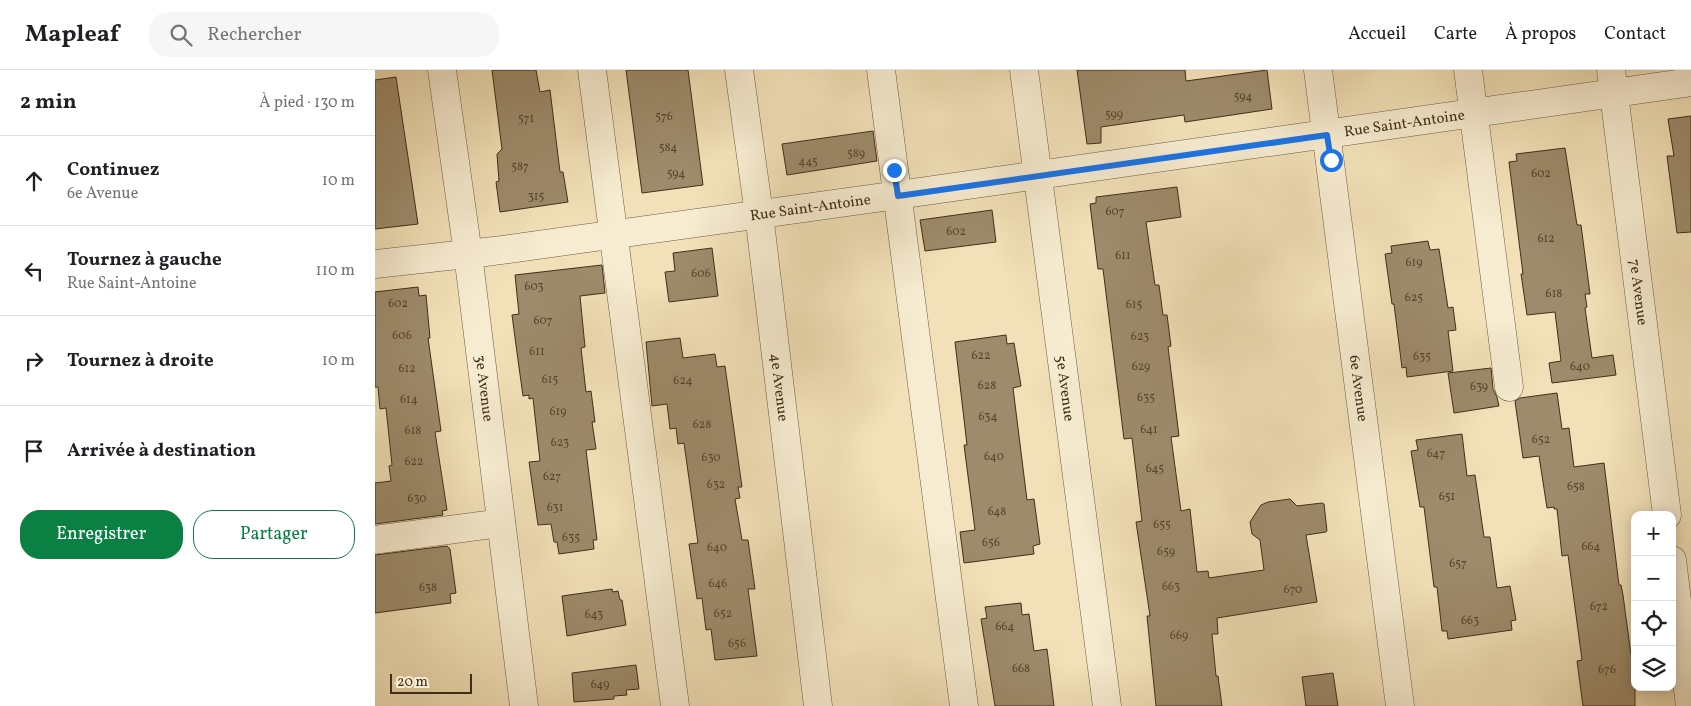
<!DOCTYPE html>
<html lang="fr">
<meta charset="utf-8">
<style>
body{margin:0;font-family:Vollkorn,serif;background:#f6f6f6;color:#202124}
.controls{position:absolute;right:15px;bottom:15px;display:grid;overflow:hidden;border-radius:10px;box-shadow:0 2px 12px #0003}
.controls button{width:45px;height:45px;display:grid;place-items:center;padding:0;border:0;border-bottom:1px solid #e0e0e0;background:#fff;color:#202124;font:25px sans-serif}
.scale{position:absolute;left:15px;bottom:12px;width:82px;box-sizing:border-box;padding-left:5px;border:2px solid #402e18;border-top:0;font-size:14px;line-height:18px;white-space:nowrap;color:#402e18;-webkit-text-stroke:4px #f7ecd1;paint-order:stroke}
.stop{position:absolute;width:15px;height:15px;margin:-11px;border:4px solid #1a73e8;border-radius:50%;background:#fff}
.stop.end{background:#1a73e8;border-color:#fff;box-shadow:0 1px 5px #0008}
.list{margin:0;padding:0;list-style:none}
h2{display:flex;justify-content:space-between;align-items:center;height:65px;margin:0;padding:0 20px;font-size:21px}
h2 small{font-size:16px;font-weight:400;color:#757577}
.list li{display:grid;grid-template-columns:32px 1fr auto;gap:15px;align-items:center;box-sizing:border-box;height:90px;padding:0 20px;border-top:1px solid #e0e0e0}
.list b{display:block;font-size:19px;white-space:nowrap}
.list p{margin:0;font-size:16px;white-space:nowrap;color:#757577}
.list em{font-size:16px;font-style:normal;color:#757577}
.actions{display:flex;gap:10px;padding:15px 20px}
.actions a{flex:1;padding:11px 0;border:1px solid #0b8043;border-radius:20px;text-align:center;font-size:18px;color:#0b8043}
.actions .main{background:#0b8043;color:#fff}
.icon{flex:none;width:28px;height:28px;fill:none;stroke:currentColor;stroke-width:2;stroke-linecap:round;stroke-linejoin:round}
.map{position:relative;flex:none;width:1316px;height:636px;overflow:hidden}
header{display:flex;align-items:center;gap:30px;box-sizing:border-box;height:70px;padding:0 25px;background:#fff;border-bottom:1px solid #e0e0e0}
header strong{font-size:24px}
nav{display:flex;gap:28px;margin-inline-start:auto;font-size:18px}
.search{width:350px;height:45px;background:#f6f6f6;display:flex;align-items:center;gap:12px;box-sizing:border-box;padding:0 18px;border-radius:20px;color:#757577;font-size:19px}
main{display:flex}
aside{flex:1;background:#fff}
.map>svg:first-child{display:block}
.building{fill:#9d8b6b;stroke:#402e18}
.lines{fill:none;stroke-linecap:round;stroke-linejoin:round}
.minor-casing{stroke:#6c5b40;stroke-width:29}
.minor{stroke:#f7ecd1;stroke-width:28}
.route{stroke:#1a73e8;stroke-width:6}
.labels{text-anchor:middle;stroke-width:4;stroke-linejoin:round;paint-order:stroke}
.number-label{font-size:12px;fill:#57452d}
.street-label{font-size:15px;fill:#402e18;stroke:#f7ecd1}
</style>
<header>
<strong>Mapleaf</strong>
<div class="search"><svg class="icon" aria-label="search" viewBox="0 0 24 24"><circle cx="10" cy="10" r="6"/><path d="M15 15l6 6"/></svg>Rechercher</div>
<nav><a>Accueil</a><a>Carte</a><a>À propos</a><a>Contact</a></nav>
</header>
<main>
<aside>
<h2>2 min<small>À pied · 130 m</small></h2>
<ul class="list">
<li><svg class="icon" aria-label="ahead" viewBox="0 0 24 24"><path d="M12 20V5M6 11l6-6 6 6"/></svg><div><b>Continuez</b><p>6e Avenue</p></div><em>10 m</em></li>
<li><svg class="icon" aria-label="left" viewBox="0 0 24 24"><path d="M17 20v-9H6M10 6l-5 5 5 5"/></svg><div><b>Tournez à gauche</b><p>Rue Saint-Antoine</p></div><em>110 m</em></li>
<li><svg class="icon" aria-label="right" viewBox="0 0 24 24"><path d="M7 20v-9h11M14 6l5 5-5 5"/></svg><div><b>Tournez à droite</b></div><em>10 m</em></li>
<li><svg class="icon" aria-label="arrive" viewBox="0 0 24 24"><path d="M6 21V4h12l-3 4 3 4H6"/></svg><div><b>Arrivée à destination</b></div></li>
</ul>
<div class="actions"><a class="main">Enregistrer</a><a>Partager</a></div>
</aside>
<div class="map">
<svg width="1316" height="636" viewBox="0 0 1316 636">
<rect width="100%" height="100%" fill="#f2e1b8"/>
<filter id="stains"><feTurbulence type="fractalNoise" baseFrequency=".004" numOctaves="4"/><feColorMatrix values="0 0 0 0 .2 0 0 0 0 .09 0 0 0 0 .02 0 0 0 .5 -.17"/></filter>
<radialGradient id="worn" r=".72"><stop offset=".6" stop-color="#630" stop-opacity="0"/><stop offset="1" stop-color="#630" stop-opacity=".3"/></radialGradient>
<path class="building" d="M117 0H161L165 22 175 20 185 102H188L193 132 125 142 121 112 124 111 122 84 127 79Z
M251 0H313L328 115 267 123Z
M702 0H810L811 11 892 0 897 39 810 52 809 45 726 57V73L712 74Z
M21 7 43 154 0 159V10Z
M1316 46V162L1302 163 1292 86H1299L1293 49Z
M498 61 502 91 412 105 407 74Z
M1190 78 1202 155H1206L1215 224H1210L1212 237 1210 238 1217 288 1238 285 1241 305 1177 313 1174 293 1186 291 1180 242 1152 245 1146 204H1148L1134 92 1142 91 1141 84Z
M802 117 806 147 771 152 780 215H784L788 245H792L796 276 793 277 804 366 796 367 806 441 815 439 822 502 833 501 834 508 889 500 885 470 877 464 875 452 886 435 893 432 915 429 922 436 947 433 949 434 952 461 951 462 931 465 942 532 842 548 843 564H837L841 606H843L847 636H781L772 546H775L761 452 767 451 757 368 749 369 728 199H723L715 134 721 133V127Z
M617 140 621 172 550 181 545 150Z
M1053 171 1055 180 1064 179 1073 238 1078 237 1081 260 1073 261 1078 301 1032 307 1031 297 1027 298 1019 234H1017L1010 184 1017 183 1016 176Z
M337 178 343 226 294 232 290 202 300 201 298 183Z
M227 195 230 223 205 226 210 277 206 278 211 322 216 321 220 352H217L221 379 211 380 222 470H218L219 479 184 484 182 472H179L176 454 163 455 154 392 165 391 158 328 154 329V325L148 326 143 290 137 245 144 244 140 205Z
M43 217 44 226 51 225 55 268H53L66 361 60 362 72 440 67 441 68 445 0 454V413L16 411 14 396 17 395 11 338 5 339 3 317H0V222Z
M631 265 632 274 639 273 646 316 638 318 652 430 659 429 665 474 658 476 659 484 589 493 585 462 600 460 589 375H592L580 272Z
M305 268 308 288 340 284 342 297 350 296 367 417H363L365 428 360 429 367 470H373L380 519H373L382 586 340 590 336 559 331 560 327 528 322 529 314 474 323 473 309 373 303 374 301 358 295 359 292 334 277 336 271 272Z
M1116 298 1118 319 1122 327 1124 336 1079 343 1073 303Z
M1182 323 1187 359 1194 358 1199 397 1229 393 1244 515H1246L1248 525 1256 585 1260 584V636H1208L1202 591 1207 590 1193 485 1187 486 1182 439H1179V437L1172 438 1164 386 1148 388 1140 331 1145 328Z
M1087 364 1092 406 1100 405 1109 467H1115L1122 518 1135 516 1141 550 1136 551 1137 560 1073 569 1072 561H1067L1062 517H1059L1049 437H1045L1036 381 1043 380 1041 370Z
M72 476 75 479 81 523 75 524 76 533 0 543V485Z
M237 519 238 522 243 521 245 530H247L251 555 192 566 187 526Z
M646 533 647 545 654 544 659 581 672 579 679 636H620L606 549 612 548 610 537Z
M261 595 264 619 251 620 252 625 239 626V629L199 632 197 603Z
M958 603 963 636H931L927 607Z"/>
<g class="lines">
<g class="minor-casing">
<g id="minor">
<path id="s1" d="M67 0 93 184 149 636"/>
<path d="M217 0 300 636"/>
<path id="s2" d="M364 0 384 144 443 636"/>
<path d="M506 0 589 636"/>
<path id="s3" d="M649 0 732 636"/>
<path id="s4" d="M943 0 1025 636"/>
<path d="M1093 0 1134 317"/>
<path id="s5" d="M1236 0 1292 445"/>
<path id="s6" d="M0 194 119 181 523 125 1316 12"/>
<path d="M0 470 126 453"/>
<path d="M1297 490 1315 636"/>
</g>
</g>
<use href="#minor" class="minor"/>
</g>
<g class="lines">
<path class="route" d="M519 100 523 126 952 65 956 90"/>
</g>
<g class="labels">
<g class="number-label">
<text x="868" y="30">594</text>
<text x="739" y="48">599</text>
<text x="289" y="50">576</text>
<text x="151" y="52">571</text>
<text x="293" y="81">584</text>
<text x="481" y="87">589</text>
<text x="433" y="95">445</text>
<text x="145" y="100">587</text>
<text x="301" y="107">594</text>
<text x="1166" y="107">602</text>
<text x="161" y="130">315</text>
<text x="740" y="145">607</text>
<text x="581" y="165">602</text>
<text x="1171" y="172">612</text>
<text x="748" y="189">611</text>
<text x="1039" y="196">619</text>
<text x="326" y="207">606</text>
<text x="159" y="220">603</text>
<text x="1179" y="227">618</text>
<text x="1039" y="231">625</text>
<text x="23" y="237">602</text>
<text x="759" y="238">615</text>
<text x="168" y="254">607</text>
<text x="27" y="269">606</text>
<text x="765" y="270">623</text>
<text x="162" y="285">611</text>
<text x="606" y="289">622</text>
<text x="1047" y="290">635</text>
<text x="766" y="300">629</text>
<text x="1205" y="300">640</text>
<text x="32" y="302">612</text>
<text x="175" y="313">615</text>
<text x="308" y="314">624</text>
<text x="612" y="319">628</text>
<text x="1104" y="320">639</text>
<text x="771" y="331">635</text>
<text x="34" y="333">614</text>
<text x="183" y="345">619</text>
<text x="613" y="350">634</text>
<text x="327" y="358">628</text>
<text x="774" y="363">641</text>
<text x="38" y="364">618</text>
<text x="1166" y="373">652</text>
<text x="185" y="376">623</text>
<text x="1061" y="387">647</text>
<text x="619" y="390">640</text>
<text x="336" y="391">630</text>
<text x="39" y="395">622</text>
<text x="780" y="402">645</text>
<text x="177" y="410">627</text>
<text x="341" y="418">632</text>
<text x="1201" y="420">658</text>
<text x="1072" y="430">651</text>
<text x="42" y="432">630</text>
<text x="180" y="441">631</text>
<text x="622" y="445">648</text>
<text x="787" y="458">655</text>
<text x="196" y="471">635</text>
<text x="616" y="476">656</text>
<text x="1216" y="480">664</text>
<text x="342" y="481">640</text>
<text x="791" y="485">659</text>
<text x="1083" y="497">657</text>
<text x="343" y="517">646</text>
<text x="796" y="520">663</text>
<text x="53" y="521">638</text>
<text x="918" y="523">670</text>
<text x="1224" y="540">672</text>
<text x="348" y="547">652</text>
<text x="219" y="548">643</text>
<text x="1095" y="554">663</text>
<text x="630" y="560">664</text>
<text x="804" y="569">669</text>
<text x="362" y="577">656</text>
<text x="646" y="602">668</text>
<text x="1232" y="603">676</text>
<text x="225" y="618">649</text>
</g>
<g class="street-label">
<text dy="5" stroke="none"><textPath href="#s6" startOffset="1039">Rue Saint-Antoine</textPath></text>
<text dy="5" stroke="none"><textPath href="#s6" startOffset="439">Rue Saint-Antoine</textPath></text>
<text dy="5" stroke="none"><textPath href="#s5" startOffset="224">7e Avenue</textPath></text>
<text dy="5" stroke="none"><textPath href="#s1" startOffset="321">3e Avenue</textPath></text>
<text dy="5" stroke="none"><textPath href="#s2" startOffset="320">4e Avenue</textPath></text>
<text dy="5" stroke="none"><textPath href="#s3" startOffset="321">5e Avenue</textPath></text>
<text dy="5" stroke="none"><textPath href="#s4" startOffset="321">6e Avenue</textPath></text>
</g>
</g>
<rect width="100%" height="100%" filter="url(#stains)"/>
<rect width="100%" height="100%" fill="url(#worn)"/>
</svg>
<div class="controls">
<button>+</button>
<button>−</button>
<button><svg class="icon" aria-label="locate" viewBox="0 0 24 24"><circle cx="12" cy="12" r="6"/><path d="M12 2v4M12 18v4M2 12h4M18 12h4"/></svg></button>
<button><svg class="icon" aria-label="layers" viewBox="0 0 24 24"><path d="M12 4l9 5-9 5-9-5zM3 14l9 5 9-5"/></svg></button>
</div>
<div class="scale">20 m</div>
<div class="stop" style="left:956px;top:90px"></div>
<div class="stop end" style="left:519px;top:100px"></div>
</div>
</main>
